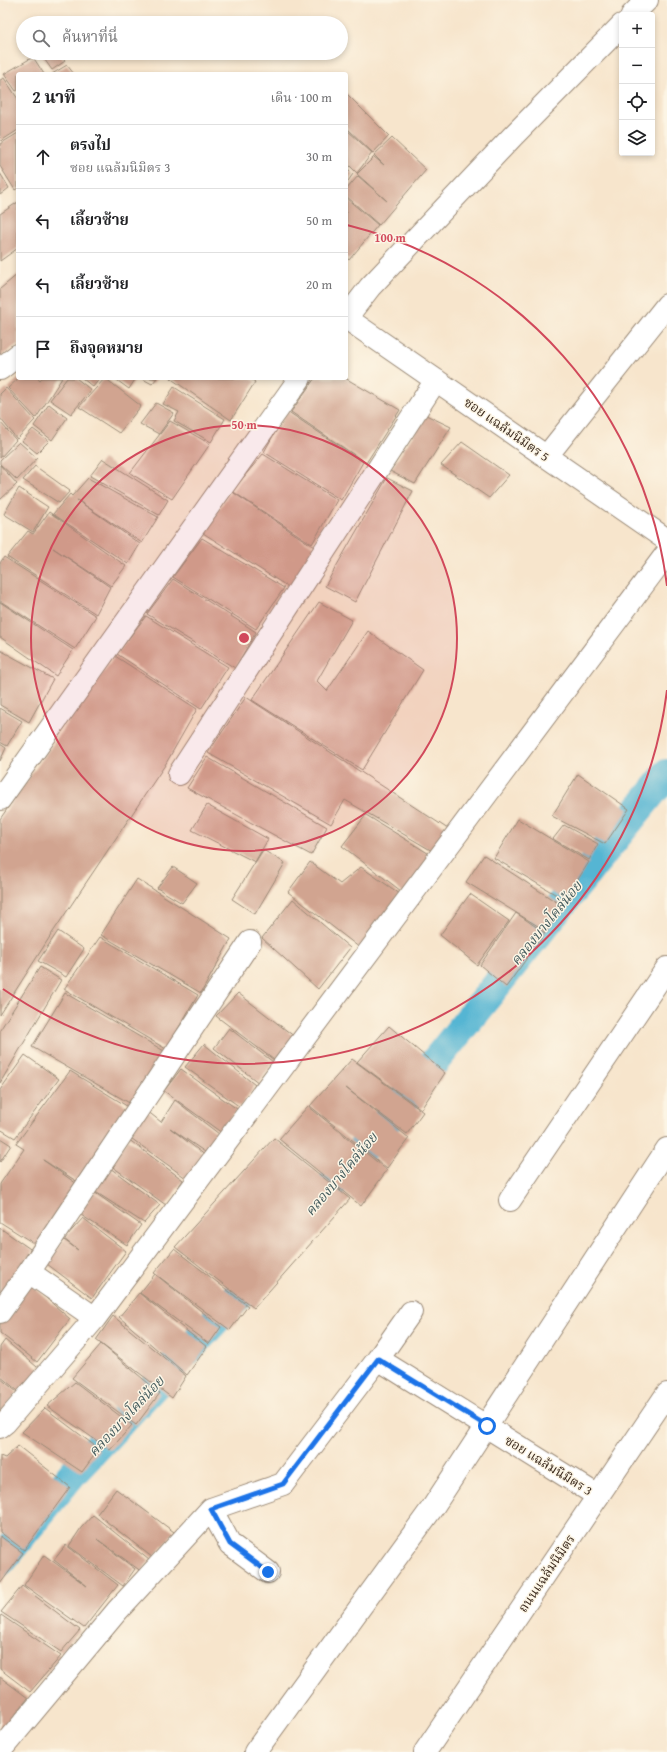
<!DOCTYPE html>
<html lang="th">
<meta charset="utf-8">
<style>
body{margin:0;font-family:"Gentium Book Plus","Noto Serif Thai",serif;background:#f2f2f2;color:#202124}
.controls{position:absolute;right:12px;top:12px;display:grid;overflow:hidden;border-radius:4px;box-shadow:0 2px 6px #0003}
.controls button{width:36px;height:36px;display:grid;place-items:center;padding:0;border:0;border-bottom:1px solid #e0e0e0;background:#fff;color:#202124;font:20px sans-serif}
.stop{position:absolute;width:12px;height:12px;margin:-9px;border:3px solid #1a73e8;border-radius:50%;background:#fff}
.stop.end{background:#1a73e8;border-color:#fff;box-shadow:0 1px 4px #0008}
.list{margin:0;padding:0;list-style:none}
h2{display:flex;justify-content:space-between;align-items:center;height:52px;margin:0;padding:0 16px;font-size:17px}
h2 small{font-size:13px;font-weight:400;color:#757577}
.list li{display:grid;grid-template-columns:26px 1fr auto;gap:12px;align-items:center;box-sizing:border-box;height:64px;padding:0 16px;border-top:1px solid #e0e0e0}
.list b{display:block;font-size:15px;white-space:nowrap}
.list p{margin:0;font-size:13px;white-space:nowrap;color:#757577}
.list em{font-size:13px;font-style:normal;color:#757577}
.icon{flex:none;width:22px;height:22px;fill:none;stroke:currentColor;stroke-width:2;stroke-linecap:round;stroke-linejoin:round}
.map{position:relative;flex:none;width:667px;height:1752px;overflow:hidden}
.search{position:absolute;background:#fff;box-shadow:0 2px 6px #0003;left:16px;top:16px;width:332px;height:44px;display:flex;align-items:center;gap:10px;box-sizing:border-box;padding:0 14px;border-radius:22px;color:#757577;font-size:15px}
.panel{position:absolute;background:#fff;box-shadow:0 2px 6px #0003;left:16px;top:72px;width:332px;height:308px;border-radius:4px}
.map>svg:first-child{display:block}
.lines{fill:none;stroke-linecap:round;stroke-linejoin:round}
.canal{stroke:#54b5d3;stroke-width:30}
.building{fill:#d1a490}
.minor-casing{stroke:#998875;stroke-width:24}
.tertiary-casing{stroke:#998875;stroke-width:24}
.minor{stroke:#fff;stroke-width:22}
.tertiary{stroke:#fff;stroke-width:22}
.route{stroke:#1a73e8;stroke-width:5}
.ring{fill:none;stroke:#d1495b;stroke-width:2}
.labels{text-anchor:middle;stroke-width:3;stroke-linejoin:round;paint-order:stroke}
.street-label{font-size:13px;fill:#3b2a1e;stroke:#fcf5e5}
.water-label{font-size:14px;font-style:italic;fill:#445b5d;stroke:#fcf5e5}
.centre{fill:#d1495b;stroke:#fcf5e5;stroke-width:2}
.ring-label{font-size:12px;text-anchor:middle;font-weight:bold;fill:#d1495b;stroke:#fcf5e5;stroke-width:3;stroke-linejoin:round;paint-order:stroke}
</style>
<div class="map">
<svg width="667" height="1752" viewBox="0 0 667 1752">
<rect width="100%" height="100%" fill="#fcf5e5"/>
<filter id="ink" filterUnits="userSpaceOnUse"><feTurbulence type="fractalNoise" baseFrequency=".025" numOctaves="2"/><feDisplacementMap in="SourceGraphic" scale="8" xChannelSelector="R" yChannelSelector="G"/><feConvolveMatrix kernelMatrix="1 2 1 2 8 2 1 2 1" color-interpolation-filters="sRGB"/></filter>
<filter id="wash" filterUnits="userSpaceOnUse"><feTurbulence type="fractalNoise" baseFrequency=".012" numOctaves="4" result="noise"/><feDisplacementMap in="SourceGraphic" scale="16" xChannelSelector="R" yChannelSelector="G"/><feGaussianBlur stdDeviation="0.9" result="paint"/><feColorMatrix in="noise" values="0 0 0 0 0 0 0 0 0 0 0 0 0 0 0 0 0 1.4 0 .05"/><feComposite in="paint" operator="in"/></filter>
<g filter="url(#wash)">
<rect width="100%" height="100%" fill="#f7e5cc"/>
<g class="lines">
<path class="canal" d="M305 1217 402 1102 667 774
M0 1562 73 1473 244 1290 265 1264"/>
</g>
<g id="blocks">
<path class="building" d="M40 53H59L65 61 52 70Z
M33 57 44 74H18V90L16 91 4 74Z
M67 65 74 74H52Z
M4 78 18 99V130L1 141 0 139V80Z
M346 93 389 136 373 153 346 127Z
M346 129 372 153 357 173 346 162Z
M18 133V188L15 190 0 166V144Z
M392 138 426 170 379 225 346 196V190L358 176 387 201 357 174 374 157 384 165 374 155Z
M346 167 353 174 346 184Z
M0 173 9 188 0 195Z
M346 198 378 225 349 260 346 257Z
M18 202V248L0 261V214Z
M18 274V344L0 357V289Z
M19 378H38L40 380 42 378H62L36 418 8 388Z
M67 378H76L91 390 71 414 50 400Z
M82 378H100L93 387Z
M105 378 141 406 119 433 79 407Z
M114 378H136L129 389Z
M141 378H157L152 384Z
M170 378H250L255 382 231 420Z
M315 378H345L400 410 366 463 291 412Z
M174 387 225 419 211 442 174 421 179 412 163 404Z
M6 388 35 420 17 439 0 418V394Z
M156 403 174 413 159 434 140 424Z
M49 404 67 418 52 440 34 426Z
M287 411 363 462 341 500 264 452Z
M426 415 451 427 415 484 390 471Z
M170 421 210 444 172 499 130 473Z
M0 422 16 440 0 458Z
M33 429 49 441 37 453 22 441Z
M19 442 37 458 17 480 0 464V460Z
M462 442 509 475 489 498 441 465Z
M263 454 337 500 312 544 232 491Z
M103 459 168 500 159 515 90 476Z
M0 465 17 484 0 500Z
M35 466 70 491 59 503 23 480Z
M88 478 158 517 142 543 77 500 140 544 128 564 53 514 70 494 72 496Z
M387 478 413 491 355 602 325 586Z
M19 488 48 507 33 532 4 514Z
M231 491 314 547 290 588 203 533Z
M49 512 126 566 111 586 53 548 110 587 96 614 7 557 28 531 33 534Z
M202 538 284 588 256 629 173 577Z
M4 557 96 616 75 649 0 601V563Z
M173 579 256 632 235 668 147 614Z
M0 602 73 650 56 676 0 637Z
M319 602 352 620 317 681 327 691 368 631 423 670 362 770 252 700Z
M146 616 228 667 201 709 117 654Z
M0 650 53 679 29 722 0 705Z
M115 656 197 709 165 765 51 935 0 1015V819Z
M246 697 451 831 434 852 345 800 331 824 208 753Z
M0 708 22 721 7 746 0 742Z
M0 744 6 748 0 761Z
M207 757 327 827 311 855 187 788Z
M578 774 629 809 605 844 552 816Z
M207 805 268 839 255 862 192 830Z
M366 815 431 855 405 894 342 846Z
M518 819 589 862 565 900 494 858Z
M564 825 598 844 589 860 553 839Z
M263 850 285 863 255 914 232 899Z
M484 855 564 907 546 931 466 882Z
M310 862 340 884 361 867 403 896 360 948 288 892Z
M173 867 197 883 182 903 157 888Z
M137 879 231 939 201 993 101 935Z
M470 894 509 921 477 965 440 935Z
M293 899 350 948 318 989 262 938Z
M516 913 545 933 506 987 480 965Z
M58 931 84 949 66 977 38 961Z
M100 937 198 995 166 1049 64 989Z
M40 967 61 980 0 1083V1030Z
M65 993 164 1051 133 1105 32 1047Z
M238 993 295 1037 278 1063 216 1016Z
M389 1026 445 1073 421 1109 357 1062Z
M229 1028 273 1062 259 1083 214 1048Z
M204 1044 255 1085 240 1107 185 1067Z
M25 1055 59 1079 15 1138 0 1129V1090Z
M352 1059 423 1112 407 1134 346 1088 409 1138 387 1168 310 1106Z
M181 1069 237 1109 222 1133 164 1091Z
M70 1071 130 1108 81 1184 43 1160 77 1184 38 1246 0 1222V1184L24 1149 16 1144Z
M175 1100 219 1134 205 1152 170 1128 206 1156 190 1181 128 1136 146 1110 161 1122Z
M308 1106 387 1170 361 1206 279 1139Z
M0 1138 11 1145 0 1162Z
M274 1138 350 1199 254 1308 175 1247Z
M128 1139 183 1180 166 1205 110 1165Z
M110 1168 160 1205 144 1223 94 1191Z
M94 1192 141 1225 127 1245 78 1213Z
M83 1218 126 1251 92 1298 47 1264 64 1240 78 1250 64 1239Z
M0 1228 33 1251 0 1298Z
M174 1249 248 1306 230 1330 154 1273Z
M155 1274 221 1327 209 1344 140 1293Z
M29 1283 70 1319 37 1362 0 1333V1324Z
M139 1293 207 1347 187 1375 119 1317Z
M113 1316 186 1376 172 1398 96 1340Z
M5 1340 43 1372 24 1396 0 1376V1347Z
M101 1344 160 1393 136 1425 72 1378Z
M0 1378 17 1392 0 1416Z
M75 1382 132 1425 110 1450 47 1406Z
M45 1408 99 1449 82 1472 22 1432Z
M18 1446 70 1487 24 1550 0 1532V1456L5 1458Z
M116 1489 174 1532 153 1558 97 1514Z
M93 1515 149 1560 142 1572 97 1539 135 1569 123 1586 69 1546 81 1528Z
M0 1536 23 1553 0 1584Z
M66 1545 118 1585 84 1628 24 1585 44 1555 87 1586 54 1560Z
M22 1586 80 1630 61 1652 1 1612Z
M1 1615 61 1656 30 1692 0 1669V1617Z
M0 1677 28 1698 0 1735Z"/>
</g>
</g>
<g filter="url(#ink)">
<use href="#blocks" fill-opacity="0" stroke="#998875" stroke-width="1"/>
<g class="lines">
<g class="minor-casing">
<path id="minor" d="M632 15 647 0
M346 318 370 287 512 137 622 25
M346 320H349L667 540
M0 369 18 355
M546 457 667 305
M179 774 436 380
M0 799 300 378
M510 1200 667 968
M29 1272 95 1318
M0 1312 29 1272 250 942
M378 1359 598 1496
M0 1427 5 1423 95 1318 667 553
M211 1509 230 1544 268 1572
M0 1751 117 1611 211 1509 283 1484 378 1359 411 1312
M255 1752 433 1507 667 1149"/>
</g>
<g class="tertiary-casing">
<path id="tertiary" d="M425 1752 667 1394"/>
</g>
<use href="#minor" class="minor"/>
<use href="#tertiary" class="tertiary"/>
</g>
</g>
<g class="lines" filter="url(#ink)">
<path class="route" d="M268 1572 230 1544 211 1509 283 1484 378 1359 487 1426"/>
</g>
<circle cx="244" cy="638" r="213" fill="#d1495b" fill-opacity=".12"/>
<g class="ring">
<circle cx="244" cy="638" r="213"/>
<path d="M667 690A426 426 0 0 1 3 989M347 225A426 426 0 0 1 667 586"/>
</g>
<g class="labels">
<g class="street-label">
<text transform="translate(507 429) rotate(35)" y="5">ซอย แฉล้มนิมิตร 5</text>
<text transform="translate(549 1465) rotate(32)" y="5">ซอย แฉล้มนิมิตร 3</text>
<text transform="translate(546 1573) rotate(-56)" y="5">ถนนแฉล้มนิมิตร</text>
</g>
<g class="water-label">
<text transform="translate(546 923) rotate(-51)" y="5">คลองบางโคล่น้อย</text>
<text transform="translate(341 1174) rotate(-50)" y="5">คลองบางโคล่น้อย</text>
<text transform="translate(126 1416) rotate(-47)" y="5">คลองบางโคล่น้อย</text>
</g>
</g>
<circle cx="244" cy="638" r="6" class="centre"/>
<g class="ring-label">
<text x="390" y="242">100 m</text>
<text x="244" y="429">50 m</text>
</g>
</svg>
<div class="controls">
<button>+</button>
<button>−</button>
<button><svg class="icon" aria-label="locate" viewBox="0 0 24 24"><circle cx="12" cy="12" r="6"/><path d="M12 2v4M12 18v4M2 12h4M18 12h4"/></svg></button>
<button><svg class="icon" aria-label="layers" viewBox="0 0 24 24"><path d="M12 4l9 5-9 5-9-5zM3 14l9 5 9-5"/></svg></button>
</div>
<div class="stop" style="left:487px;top:1426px"></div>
<div class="stop end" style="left:268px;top:1572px"></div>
<div class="search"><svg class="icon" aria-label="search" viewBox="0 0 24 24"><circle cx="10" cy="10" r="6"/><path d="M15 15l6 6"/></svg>ค้นหาที่นี่</div>
<section class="panel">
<h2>2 นาที<small>เดิน · 100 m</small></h2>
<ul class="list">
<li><svg class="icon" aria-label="ahead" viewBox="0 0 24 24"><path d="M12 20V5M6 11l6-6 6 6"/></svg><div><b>ตรงไป</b><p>ซอย แฉล้มนิมิตร 3</p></div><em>30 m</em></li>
<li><svg class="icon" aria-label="left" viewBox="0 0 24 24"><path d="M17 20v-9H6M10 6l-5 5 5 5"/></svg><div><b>เลี้ยวซ้าย</b></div><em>50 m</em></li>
<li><svg class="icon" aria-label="left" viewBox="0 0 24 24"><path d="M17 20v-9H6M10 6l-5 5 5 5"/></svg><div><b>เลี้ยวซ้าย</b></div><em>20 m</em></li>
<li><svg class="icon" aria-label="arrive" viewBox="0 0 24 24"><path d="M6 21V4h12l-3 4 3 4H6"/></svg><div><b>ถึงจุดหมาย</b></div></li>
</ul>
</section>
</div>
